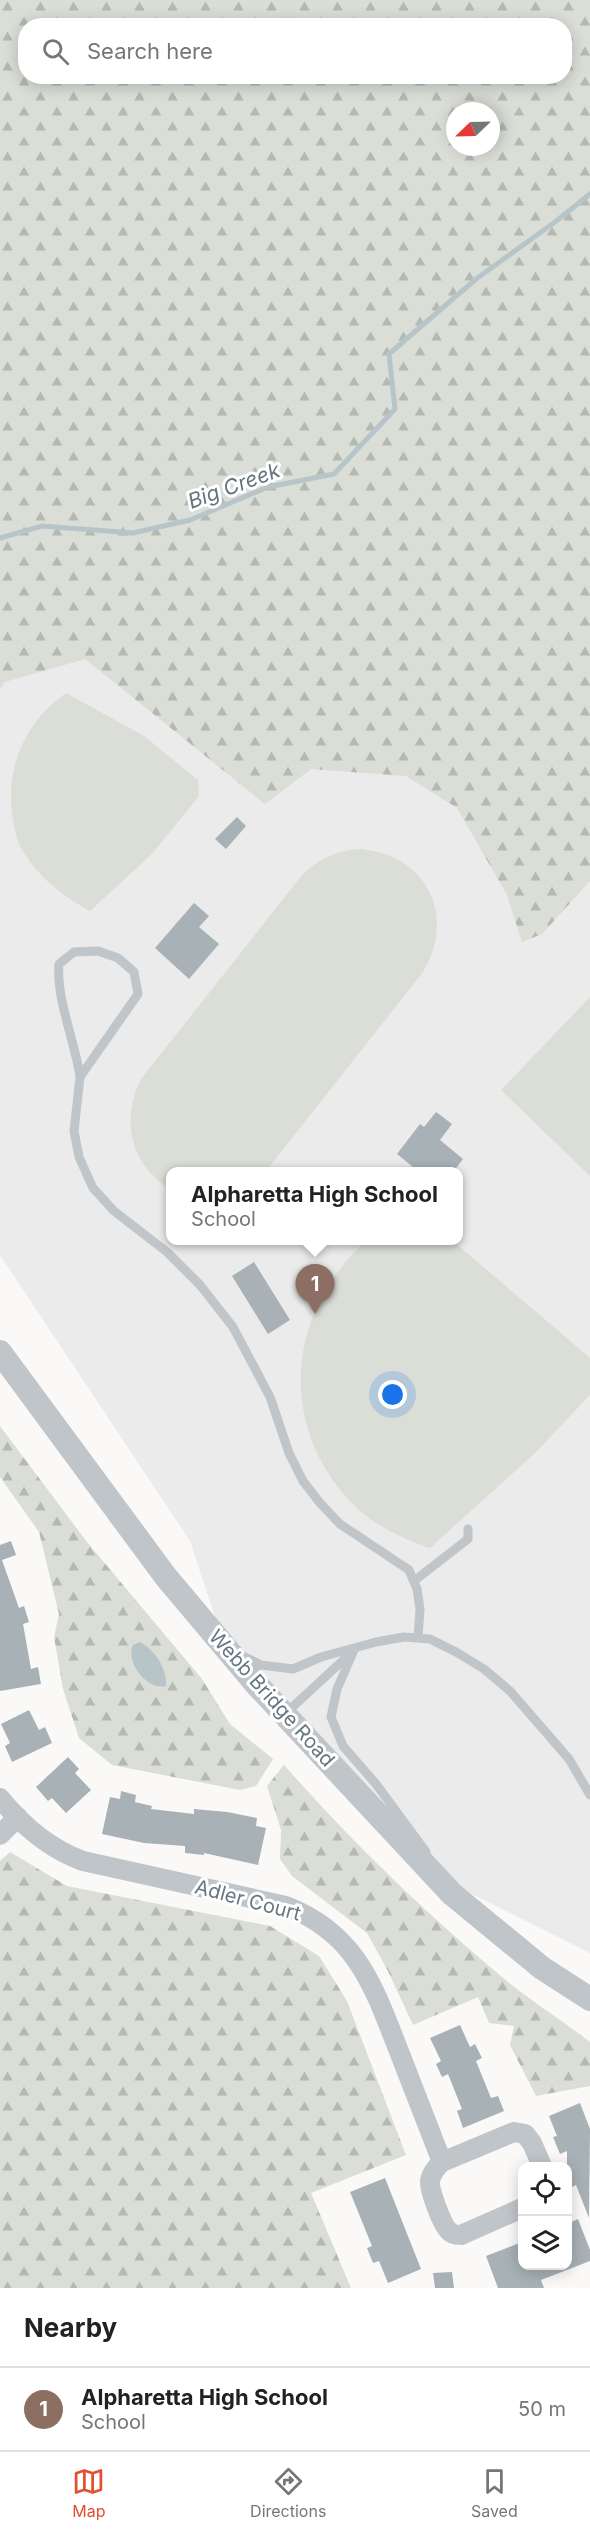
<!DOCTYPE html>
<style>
body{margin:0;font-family:Inter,sans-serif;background:#f2f2f2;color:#222}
.controls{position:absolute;right:18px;bottom:18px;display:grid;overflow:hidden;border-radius:12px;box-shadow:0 3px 15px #0003}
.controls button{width:54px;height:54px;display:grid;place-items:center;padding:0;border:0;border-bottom:2px solid #e0e0e0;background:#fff;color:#222;font:30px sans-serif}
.compass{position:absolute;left:446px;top:102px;width:54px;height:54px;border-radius:50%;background:#fff;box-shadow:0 3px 15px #0003;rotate:247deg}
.you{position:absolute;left:393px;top:1395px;width:21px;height:21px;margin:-15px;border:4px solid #fff;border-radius:50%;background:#1a73e8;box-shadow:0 0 0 9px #1a73e833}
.badge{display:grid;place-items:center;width:39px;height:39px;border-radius:50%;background:#e15030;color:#fff;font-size:20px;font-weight:700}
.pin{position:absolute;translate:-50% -50px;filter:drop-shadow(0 2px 3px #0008)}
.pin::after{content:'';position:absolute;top:32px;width:21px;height:18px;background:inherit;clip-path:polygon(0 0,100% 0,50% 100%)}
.popup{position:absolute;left:166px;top:1167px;width:297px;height:78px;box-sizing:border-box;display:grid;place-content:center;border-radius:12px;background:#fff;filter:drop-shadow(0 2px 4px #0005);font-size:20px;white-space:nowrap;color:#767676}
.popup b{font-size:22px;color:#222}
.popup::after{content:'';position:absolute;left:50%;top:100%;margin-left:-12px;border:12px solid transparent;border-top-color:#fff}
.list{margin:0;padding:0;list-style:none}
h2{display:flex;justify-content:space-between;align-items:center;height:78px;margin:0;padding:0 24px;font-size:26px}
h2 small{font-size:20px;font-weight:400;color:#767676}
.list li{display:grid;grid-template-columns:39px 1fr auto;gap:18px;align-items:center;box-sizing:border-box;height:84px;padding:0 24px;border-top:2px solid #e0e0e0}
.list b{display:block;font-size:22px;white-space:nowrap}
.list p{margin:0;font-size:20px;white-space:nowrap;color:#767676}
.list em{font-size:20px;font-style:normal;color:#767676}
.icon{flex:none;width:33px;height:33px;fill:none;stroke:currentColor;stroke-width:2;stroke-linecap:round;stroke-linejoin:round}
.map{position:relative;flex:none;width:590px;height:2288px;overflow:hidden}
.search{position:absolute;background:#fff;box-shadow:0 3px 15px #0003;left:18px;right:18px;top:18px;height:66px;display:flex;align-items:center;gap:15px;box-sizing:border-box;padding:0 21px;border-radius:24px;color:#767676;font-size:22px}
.sheet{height:162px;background:#fff}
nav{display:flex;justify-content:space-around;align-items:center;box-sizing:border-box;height:84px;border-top:2px solid #e0e0e0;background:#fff;font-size:16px;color:#767676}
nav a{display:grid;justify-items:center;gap:3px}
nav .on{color:#e15030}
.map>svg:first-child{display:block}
.built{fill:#eaebea;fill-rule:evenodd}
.forest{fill:url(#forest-firs);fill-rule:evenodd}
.pitch{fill:#daded7}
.water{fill:#b8c5c8}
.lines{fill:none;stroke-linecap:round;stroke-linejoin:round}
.stream{stroke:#b8c5c8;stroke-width:5}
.building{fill:#a7b1b6}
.service{stroke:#c0c5c9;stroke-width:9}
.minor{stroke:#c0c5c9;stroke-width:20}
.tertiary{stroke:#c0c5c9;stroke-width:24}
.labels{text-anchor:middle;stroke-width:6;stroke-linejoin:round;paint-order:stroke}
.street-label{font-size:20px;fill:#657782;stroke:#fff}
.water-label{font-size:21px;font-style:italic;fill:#60767c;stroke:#fff}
</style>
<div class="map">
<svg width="590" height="2288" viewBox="0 0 590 2288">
<defs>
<pattern id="forest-firs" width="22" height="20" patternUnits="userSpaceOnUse" patternTransform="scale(1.5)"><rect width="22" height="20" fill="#daded7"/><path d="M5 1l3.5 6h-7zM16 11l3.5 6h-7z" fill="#b4b9b4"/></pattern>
</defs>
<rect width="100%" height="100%" fill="#faf9f7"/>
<path class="built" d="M16 640 590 744V1953L438 1877 225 1647 190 1541 0 1255V647ZM171 1172H459V1240H171Z"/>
<path class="forest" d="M0 0H590V881L542 934 522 942 507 895 457 808 406 776 311 769 265 804 85 659 5 682 0 689ZM26 26H564V76H26ZM455 111H491V147H455Z
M0 1426 87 1542 202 1679 230 1724 273 1759 256 1786 240 1790 112 1765 79 1738 63 1689 54 1637 59 1614 39 1532 0 1477Z
M284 1765C353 1843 428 1916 508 1982 534 2003 563 2021 590 2042V2086L536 2096 510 2045 514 2026 489 2023 478 1997 413 2025 388 1971 367 1933 292 1876 280 1859 281 1830 267 1786Z
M10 1852 67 1886 270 1926 319 1956 347 2001 406 2155 311 2193 351 2288H0V1861Z"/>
<path class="pitch" d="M66 693 144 736 198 780 199 796 152 854 90 911C63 896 39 878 23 851 17 842 15 830 13 820 4 769 25 722 66 693Z
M361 849C426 855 457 915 423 972L266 1171 171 1172V1189C131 1166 120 1120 141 1079L303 874C321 858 337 850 361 849Z
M590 997V1176L501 1090Z
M367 1240 453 1241 590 1358V1395L535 1453 430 1548C400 1538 371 1524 349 1500 276 1421 289 1309 367 1240Z"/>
<path class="water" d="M140 1642C156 1651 167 1669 166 1686 147 1691 125 1662 133 1645Z"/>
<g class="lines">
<path class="stream" d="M0 538 42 526 133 533 190 520 268 487 334 474 395 409 389 354 476 279 555 222 590 194"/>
</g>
<path class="building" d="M237 817 246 826 226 849 215 839Z
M194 903 209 916 199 927 219 944 189 979 155 948Z
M436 1112 452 1124 440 1140 463 1159 453 1172H419L397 1154 420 1124 424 1127Z
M254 1262 290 1320 268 1334 232 1276Z
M11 1541 16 1555 2 1560 19 1608 24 1606 29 1622 23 1624 31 1669 38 1667 41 1684 0 1691V1545Z
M29 1710 39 1730 45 1727 52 1743 12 1762 5 1746 10 1743 1 1724Z
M68 1757 79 1769 75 1773 91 1790 66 1813 52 1798 48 1801 36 1787Z
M121 1791 136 1795 135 1802 152 1806 151 1809 194 1814V1809L227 1812 257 1818 256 1826 266 1828 258 1865 204 1853V1855L185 1853V1846L144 1843 102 1834 110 1797 120 1799Z
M460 2025 470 2047 475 2044 482 2058 476 2061 491 2098 498 2096 504 2111 463 2128 457 2111 462 2109 448 2074 442 2077 436 2064 441 2061 430 2038Z
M580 2103 590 2129 589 2218 576 2185 572 2187 567 2177V2151L560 2154 553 2137 557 2136 549 2116Z
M385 2178 421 2269 388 2283 379 2261 373 2263 367 2248 372 2246 350 2192Z
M578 2219 590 2250V2261L541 2280 544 2288H498L486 2256 522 2242V2265H567V2224Z
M452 2272 454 2288H435L433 2273Z"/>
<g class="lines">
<path class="service" d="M80 1077C75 1041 56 999 59 964L74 952 98 951 118 958 134 972 138 994 80 1077 74 1131 79 1157 93 1188 114 1211 167 1252 200 1285 233 1327 270 1397 289 1453 303 1481 320 1503 340 1524 409 1570 417 1589 420 1609 418 1638
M414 1581 468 1539V1529
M354 1650 337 1689 331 1717 343 1746 376 1784 426 1852
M241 1655 261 1665 293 1669 321 1657 376 1642 404 1637 430 1639 456 1652 484 1669 510 1691 569 1759 590 1795
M286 1713 351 1653"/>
<path class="minor" d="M0 1798C22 1825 50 1849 83 1861L286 1906C358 1934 374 1988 400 2054 414 2090 428 2126 442 2162
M0 1835 18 1817
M522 2208 461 2235C456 2235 451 2234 448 2230 442 2224 429 2190 430 2181 431 2174 437 2166 442 2162L514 2132 525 2134 532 2143 542 2166"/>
<path class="tertiary" d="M0 1352 166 1577 257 1685 452 1894 542 1968 590 1999"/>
</g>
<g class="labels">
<g class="street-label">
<text transform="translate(272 1698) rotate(48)" y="7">Webb Bridge Road</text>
<text transform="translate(248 1900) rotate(15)" y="7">Adler Court</text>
</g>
<g class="water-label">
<text transform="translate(234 486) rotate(-20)" y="7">Big Creek</text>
</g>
</g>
</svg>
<div class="controls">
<button><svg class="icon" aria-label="locate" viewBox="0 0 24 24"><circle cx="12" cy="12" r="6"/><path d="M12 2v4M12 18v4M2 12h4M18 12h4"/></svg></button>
<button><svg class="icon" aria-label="layers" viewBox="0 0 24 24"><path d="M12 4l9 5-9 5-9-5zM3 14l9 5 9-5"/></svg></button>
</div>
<svg class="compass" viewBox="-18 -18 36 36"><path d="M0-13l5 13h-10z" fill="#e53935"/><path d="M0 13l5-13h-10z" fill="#767676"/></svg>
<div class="you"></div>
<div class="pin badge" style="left:315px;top:1314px;background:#8d6e63">1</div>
<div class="popup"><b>Alpharetta High School</b>School</div>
<div class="search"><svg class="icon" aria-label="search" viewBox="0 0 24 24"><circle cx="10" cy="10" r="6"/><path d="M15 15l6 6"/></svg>Search here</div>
</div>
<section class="sheet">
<h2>Nearby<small></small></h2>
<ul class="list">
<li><span class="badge" style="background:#8d6e63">1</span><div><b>Alpharetta High School</b><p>School</p></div><em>50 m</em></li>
</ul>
</section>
<nav>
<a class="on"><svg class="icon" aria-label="map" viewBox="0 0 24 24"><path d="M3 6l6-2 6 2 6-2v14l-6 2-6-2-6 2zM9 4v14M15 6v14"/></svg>Map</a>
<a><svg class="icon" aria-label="directions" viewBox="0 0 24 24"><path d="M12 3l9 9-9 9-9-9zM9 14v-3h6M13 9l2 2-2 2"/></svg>Directions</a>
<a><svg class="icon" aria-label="saved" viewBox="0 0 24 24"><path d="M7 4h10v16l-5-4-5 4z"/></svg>Saved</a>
</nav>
